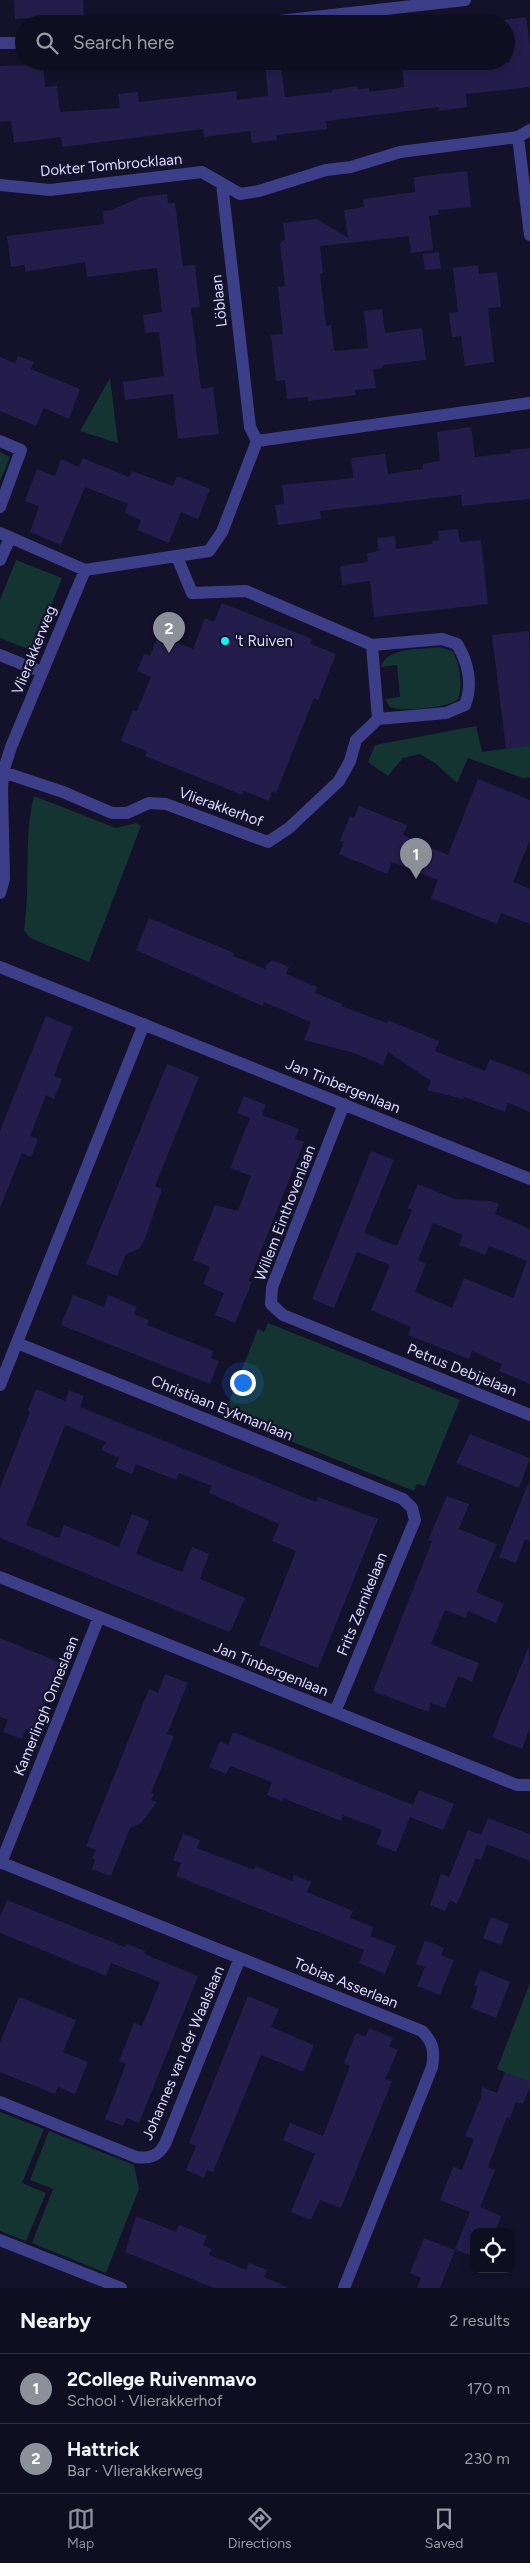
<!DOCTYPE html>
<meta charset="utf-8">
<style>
body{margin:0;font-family:Figtree,sans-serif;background:#1d1b2d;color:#f1f3f6}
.controls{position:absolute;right:15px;bottom:15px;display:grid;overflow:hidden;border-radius:10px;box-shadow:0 2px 8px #0003}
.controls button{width:45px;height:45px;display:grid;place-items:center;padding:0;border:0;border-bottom:1px solid #2f2d3e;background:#0f0d20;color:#f1f3f6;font:25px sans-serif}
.you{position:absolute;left:242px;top:1382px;width:18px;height:18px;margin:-12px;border:4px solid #fff;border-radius:50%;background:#1a73e8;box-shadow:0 0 0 8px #1a73e833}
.badge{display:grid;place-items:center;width:32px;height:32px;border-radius:50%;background:#8c9099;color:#fff;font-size:16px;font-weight:700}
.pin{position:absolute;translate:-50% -41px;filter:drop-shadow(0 1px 2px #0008)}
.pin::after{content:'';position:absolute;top:26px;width:18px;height:15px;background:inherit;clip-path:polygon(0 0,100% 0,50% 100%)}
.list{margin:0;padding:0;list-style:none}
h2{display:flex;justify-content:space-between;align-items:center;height:65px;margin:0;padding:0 20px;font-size:21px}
h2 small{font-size:16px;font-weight:400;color:#9b9ca5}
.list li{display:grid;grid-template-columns:32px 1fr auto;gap:15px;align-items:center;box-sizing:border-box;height:70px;padding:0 20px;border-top:1px solid #2f2d3e}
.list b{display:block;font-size:19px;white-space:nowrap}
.list p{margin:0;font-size:16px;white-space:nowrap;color:#9b9ca5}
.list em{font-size:16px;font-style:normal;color:#9b9ca5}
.icon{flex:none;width:28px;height:28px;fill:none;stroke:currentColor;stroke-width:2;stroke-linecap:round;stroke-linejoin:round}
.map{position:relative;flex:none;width:530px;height:2288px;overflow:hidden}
.search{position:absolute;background:#0f0d20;box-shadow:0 2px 8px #0003;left:15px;right:15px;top:15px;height:55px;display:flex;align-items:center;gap:12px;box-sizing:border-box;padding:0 18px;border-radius:28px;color:#9b9ca5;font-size:19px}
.sheet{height:205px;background:#0f0d20}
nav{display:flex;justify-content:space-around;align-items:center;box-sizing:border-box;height:70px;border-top:1px solid #2f2d3e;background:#0f0d20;font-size:14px;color:#9b9ca5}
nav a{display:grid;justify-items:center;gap:2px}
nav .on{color:#8c9099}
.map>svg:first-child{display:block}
.green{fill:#143431}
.building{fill:#241d4b;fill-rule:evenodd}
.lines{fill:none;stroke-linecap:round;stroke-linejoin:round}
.minor{stroke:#3d3e88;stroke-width:12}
.poi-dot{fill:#09f3fd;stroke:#14112a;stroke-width:2}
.labels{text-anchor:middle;stroke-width:4.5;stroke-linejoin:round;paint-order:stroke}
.street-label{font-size:15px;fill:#dcdaff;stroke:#14112a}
.poi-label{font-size:15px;fill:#dcdaff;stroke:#14112a;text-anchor:start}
</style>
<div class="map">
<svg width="530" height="2288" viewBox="0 0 530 2288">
<rect width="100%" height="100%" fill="#14112a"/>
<path class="green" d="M110 378 118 443 80 431Z
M0 452 10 457 0 481Z
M16 560 62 578 33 651 0 638V600Z
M440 647 452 651C460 661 463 687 458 699 449 708 401 712 390 707L385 699 400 697 397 665 381 667C387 646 422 650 440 647Z
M476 726 482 752 530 745V777L523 778 468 758 457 783 435 763 420 754 403 758 388 776 368 762 375 745Z
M34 796 116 828 136 823 141 826 89 962 30 938 24 930C31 886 23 839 34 796Z
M268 1323 460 1400 425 1486 417 1484 414 1491 224 1414 258 1329 264 1332Z
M530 1983V2083L497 2069Z
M0 2112 44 2129 22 2183 46 2193 26 2241 0 2231Z
M49 2131 134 2165 139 2189 106 2273 32 2243 53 2189 30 2180Z"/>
<path class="building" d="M14 0H83L84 16 15 19Z
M526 17 530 45V87L466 94 467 107 439 111V107L326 121 327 129 276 135 277 140 252 143 250 131 204 137 203 129 62 147 61 137 14 143 11 121 0 122V66L43 64 45 87 57 86 60 112 120 108 118 94 138 92 139 102 236 91 237 100 268 96 265 61H280L285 97 332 92V90L357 86 358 89 369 88V92L404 87 402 65 471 61 472 66 510 62 504 20Z
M467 171 471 207 438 210 439 215 429 216 433 250 411 253 409 236 320 246 323 273 320 274 326 326 331 325 334 351 368 348 364 311 382 309 385 333 422 328 426 360 383 365 382 368 373 369 376 388 355 390 356 395 308 401V397L287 399 285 380 276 381 271 335 283 334 278 287 285 286 280 244 285 239 283 223 317 219 348 238 344 210 364 207 363 199 415 192 414 177Z
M167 194 168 203H175L183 266 195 265 200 307 191 308 201 389 213 387 219 434 178 439 173 394 125 400 123 382 164 376 159 332 145 333 143 315 162 312 157 268 87 277 85 262 25 272V265L11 267 7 236 104 224 103 211 112 210 141 197Z
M439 252 441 269 425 270 423 254Z
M478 265 479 274 497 272 501 307 488 308 494 362 465 366 461 336 452 337 449 313 458 312 453 268Z
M18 356 34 362 31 369 80 389 69 419 44 408 36 426 0 411V357L15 363Z
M471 427 475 457 511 453V450L530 448V499L462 506 461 495 320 511 321 519 278 525 275 505 284 504 282 485 353 478 351 458 385 454 388 474 423 469V464L440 461 437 432Z
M83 458 129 477 132 471 173 486 177 476 210 489 198 519 181 512 169 543 137 530 141 520 125 513 128 504 85 487 61 545 30 532 39 506 25 501 37 469 55 476 61 459 79 467Z
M458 529 460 542 481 540 488 604 374 617 370 581 342 585 340 566 368 562 367 553 379 551 377 538 395 536 396 549 432 544V541L439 540 438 531Z
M222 603 312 639 311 644 336 654 318 700 314 698 276 793 272 791 269 801 244 791 242 795 145 756 147 751 121 741 133 710 137 711 151 677 137 671 144 654 150 656 158 635 193 649 205 618 214 622Z
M529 631 530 746 506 749 492 635Z
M478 779 530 800V840L513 882 530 889V924L501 913 497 924 431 898 438 880 392 862 387 874 339 854 344 842 340 841 350 816 354 818 359 806 407 825 403 835 448 855Z
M149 918 234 953 233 956 265 969 267 964 273 960 289 967 286 974 317 987 315 993 342 1004 341 1006 387 1023 388 1020 439 1041 435 1051 485 1071 490 1059 530 1075V1112L508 1103 505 1112 464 1097 463 1099 427 1090 431 1081 388 1052 383 1065 354 1053 304 1040 311 1022 264 1002 263 1006 136 950Z
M46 1016 73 1027 54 1076 62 1079 54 1099 46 1095 30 1136 38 1139 35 1147 31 1157 22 1153 0 1208V1131Z
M167 1064 199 1077 155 1186 162 1189 145 1239 139 1249 126 1254 117 1276 86 1264Z
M244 1096 266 1105 262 1115 299 1129 295 1139 304 1142 249 1281 252 1282 235 1323 215 1315 224 1293 203 1284 210 1267 193 1260 215 1205 238 1211 251 1176 230 1168 250 1118 237 1113Z
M371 1151 394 1160 364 1233 397 1246 412 1210 408 1208 418 1184 455 1199 490 1201 499 1204 495 1214 530 1229V1384L499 1371 502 1364 472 1351 469 1359 408 1335 411 1327 371 1310 390 1265 357 1252 334 1308 312 1299ZM433 1223 463 1235 459 1245 485 1255 489 1246 527 1261 513 1298 464 1278 452 1308 415 1292 426 1264 418 1260Z
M73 1295 104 1307 108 1295 137 1307 134 1314 149 1320 147 1325 213 1351 211 1358 219 1361 210 1384 61 1325Z
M36 1389 65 1401 69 1390 84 1396 80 1407 316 1502 318 1497 378 1519 318 1668 259 1645 296 1551 272 1541 279 1524 209 1493 212 1486 179 1473 176 1480 136 1464 132 1474 115 1467 119 1458 101 1450 106 1442 65 1425 26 1525 59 1538 64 1525 119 1547 132 1514 149 1521 136 1554 182 1572 192 1547 209 1554 200 1579 245 1598 232 1628 229 1632 0 1538V1488L30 1412 28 1410Z
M470 1434 530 1458 519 1488 456 1463Z
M529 1481 530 1541 525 1539 516 1563 499 1557Z
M447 1496 469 1504 459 1529 497 1544 476 1592 504 1604 496 1623 468 1611 466 1618 445 1610 431 1644 479 1663 472 1682 458 1676 445 1708 431 1703 428 1712 373 1691 432 1541 428 1540Z
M0 1638 61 1663 31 1731 26 1729 22 1739 3 1732 8 1720 0 1717Z
M529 1646 530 1728 522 1749 492 1737Z
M165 1674 188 1683 167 1734 174 1736 151 1793 154 1794 151 1800 157 1802 141 1823 130 1828 111 1876 92 1869 95 1860 92 1858 96 1850 86 1846 149 1689 158 1693Z
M233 1732 413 1805 419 1790 454 1804 443 1830 410 1817 396 1852 376 1844 382 1830 343 1815 341 1821 283 1798 282 1801 267 1795 272 1782 230 1766 226 1774 209 1767 220 1741 228 1745Z
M488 1818 530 1834V1861L487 1844 481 1860 476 1858 457 1904 450 1900 445 1911 430 1905 441 1874 449 1877 468 1830 481 1835Z
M183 1834 200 1840 197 1848 254 1870 255 1866 292 1881 294 1875 311 1882 307 1892 353 1911 350 1918 373 1927 370 1936 396 1946 385 1974 359 1963 364 1950 176 1876 181 1863 173 1860Z
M7 1900 125 1947 126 1944 145 1951 144 1954 198 1976 139 2123 126 2118 123 2126 105 2119 126 2064 119 2061 134 2023 142 2026 160 1982 111 1963 106 1976 0 1933V1917Z
M491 1917 509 1924 501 1945 483 1938Z
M425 1940 444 1948 441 1955 454 1960 440 1995 417 1986 425 1967 416 1964Z
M480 1970 510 1982 496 2018 471 2008 478 1987 474 1985Z
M248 1996 279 2009 271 2027 314 2045 303 2072 261 2055 213 2172 207 2170 204 2178 186 2170 196 2146 189 2143Z
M19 1997 76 2020 63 2052 88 2062 75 2094 58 2087 55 2094 0 2072V2042Z
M369 2028 393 2038 389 2046 398 2050 385 2079 392 2081 341 2208 320 2200 311 2220 291 2212 315 2154 283 2140 290 2123 323 2136 350 2066 344 2063 356 2033 366 2037Z
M505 2072 530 2082V2087L523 2104 516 2102 510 2118 507 2117 488 2167 495 2170 480 2207 501 2216 495 2232H474V2257L455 2249 470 2212 440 2200 453 2167 462 2170 474 2139 465 2136 481 2098 482 2087 497 2093Z
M136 2216 176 2232 179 2225 207 2236 203 2245 212 2249 209 2255 246 2270 249 2263 267 2270 264 2277 289 2288H214L125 2252Z
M424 2238 455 2250 440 2288H417L421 2278 410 2273Z"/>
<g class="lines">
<path class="minor" d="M253 24 465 0
M0 43H24
M518 137 530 235
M222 184 250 427 257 441 530 403
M0 185 50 190 202 172 240 194 259 191 326 170 351 167 400 152 518 137 530 130
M0 441 21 450 0 507
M0 533 85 570
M0 560 10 538
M372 645 378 719
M0 655 42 672
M3 772 63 792 112 813H127L149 803 166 804 268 842 289 828 339 781 350 761 356 740 378 719 446 713 465 705C473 684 468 662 457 644L442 639 372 645 246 591 192 593 177 557
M0 893 4 879 2 789 3 772 11 747 85 570 209 551 222 532 257 441
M0 967 530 1179
M344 1104 272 1287 271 1304 283 1315 530 1415
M17 1343 403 1499 412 1508 415 1520 335 1712
M0 1385 144 1024
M0 1577 517 1785H530
M0 1862 422 2031C433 2042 435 2051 432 2067L344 2288
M1 1863 99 1617
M0 2102 136 2157C150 2159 158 2156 165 2144L240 1958
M0 2240 121 2288"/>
</g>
<circle class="poi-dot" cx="225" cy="641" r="5"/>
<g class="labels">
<g class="street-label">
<text transform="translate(111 165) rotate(-5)" y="5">Dokter Tombrocklaan</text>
<text transform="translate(219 301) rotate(-96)" y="5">Löblaan</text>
<text transform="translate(34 650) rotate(-68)" y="5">Vlierakkerweg</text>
<text transform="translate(221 807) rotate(20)" y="5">Vlierakkerhof</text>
<text transform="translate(343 1086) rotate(22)" y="5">Jan Tinbergenlaan</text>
<text transform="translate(285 1213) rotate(-69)" y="5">Willem Einthovenlaan</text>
<text transform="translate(462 1370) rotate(22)" y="5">Petrus Debijelaan</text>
<text transform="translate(222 1408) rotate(22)" y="5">Christiaan Eykmanlaan</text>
<text transform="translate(362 1604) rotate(-68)" y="5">Frits Zernikelaan</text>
<text transform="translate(271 1669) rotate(22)" y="5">Jan Tinbergenlaan</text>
<text transform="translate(46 1706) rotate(-68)" y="5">Kamerlingh Onneslaan</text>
<text transform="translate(346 1983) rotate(22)" y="5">Tobias Asserlaan</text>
<text transform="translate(183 2053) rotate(-67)" y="5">Johannes van der Waalslaan</text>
</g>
<g class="poi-label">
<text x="235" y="646">'t Ruiven</text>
</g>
</g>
</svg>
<div class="controls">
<button><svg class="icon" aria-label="locate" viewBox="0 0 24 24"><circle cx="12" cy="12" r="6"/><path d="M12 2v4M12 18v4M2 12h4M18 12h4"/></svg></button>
</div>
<div class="you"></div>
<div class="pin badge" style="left:416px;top:879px">1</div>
<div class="pin badge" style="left:169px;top:653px">2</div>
<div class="search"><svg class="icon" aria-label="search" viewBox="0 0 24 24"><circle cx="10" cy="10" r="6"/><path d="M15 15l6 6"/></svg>Search here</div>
</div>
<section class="sheet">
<h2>Nearby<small>2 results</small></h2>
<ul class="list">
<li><span class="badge">1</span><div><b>2College Ruivenmavo</b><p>School · Vlierakkerhof</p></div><em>170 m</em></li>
<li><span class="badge">2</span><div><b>Hattrick</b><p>Bar · Vlierakkerweg</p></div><em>230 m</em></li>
</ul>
</section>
<nav>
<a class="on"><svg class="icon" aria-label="map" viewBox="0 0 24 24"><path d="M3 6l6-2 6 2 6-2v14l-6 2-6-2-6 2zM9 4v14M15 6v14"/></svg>Map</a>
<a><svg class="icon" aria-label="directions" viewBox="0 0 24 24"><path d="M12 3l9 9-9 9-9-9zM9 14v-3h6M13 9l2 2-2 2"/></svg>Directions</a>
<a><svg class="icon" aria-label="saved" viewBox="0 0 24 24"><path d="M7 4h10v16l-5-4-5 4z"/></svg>Saved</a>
</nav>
